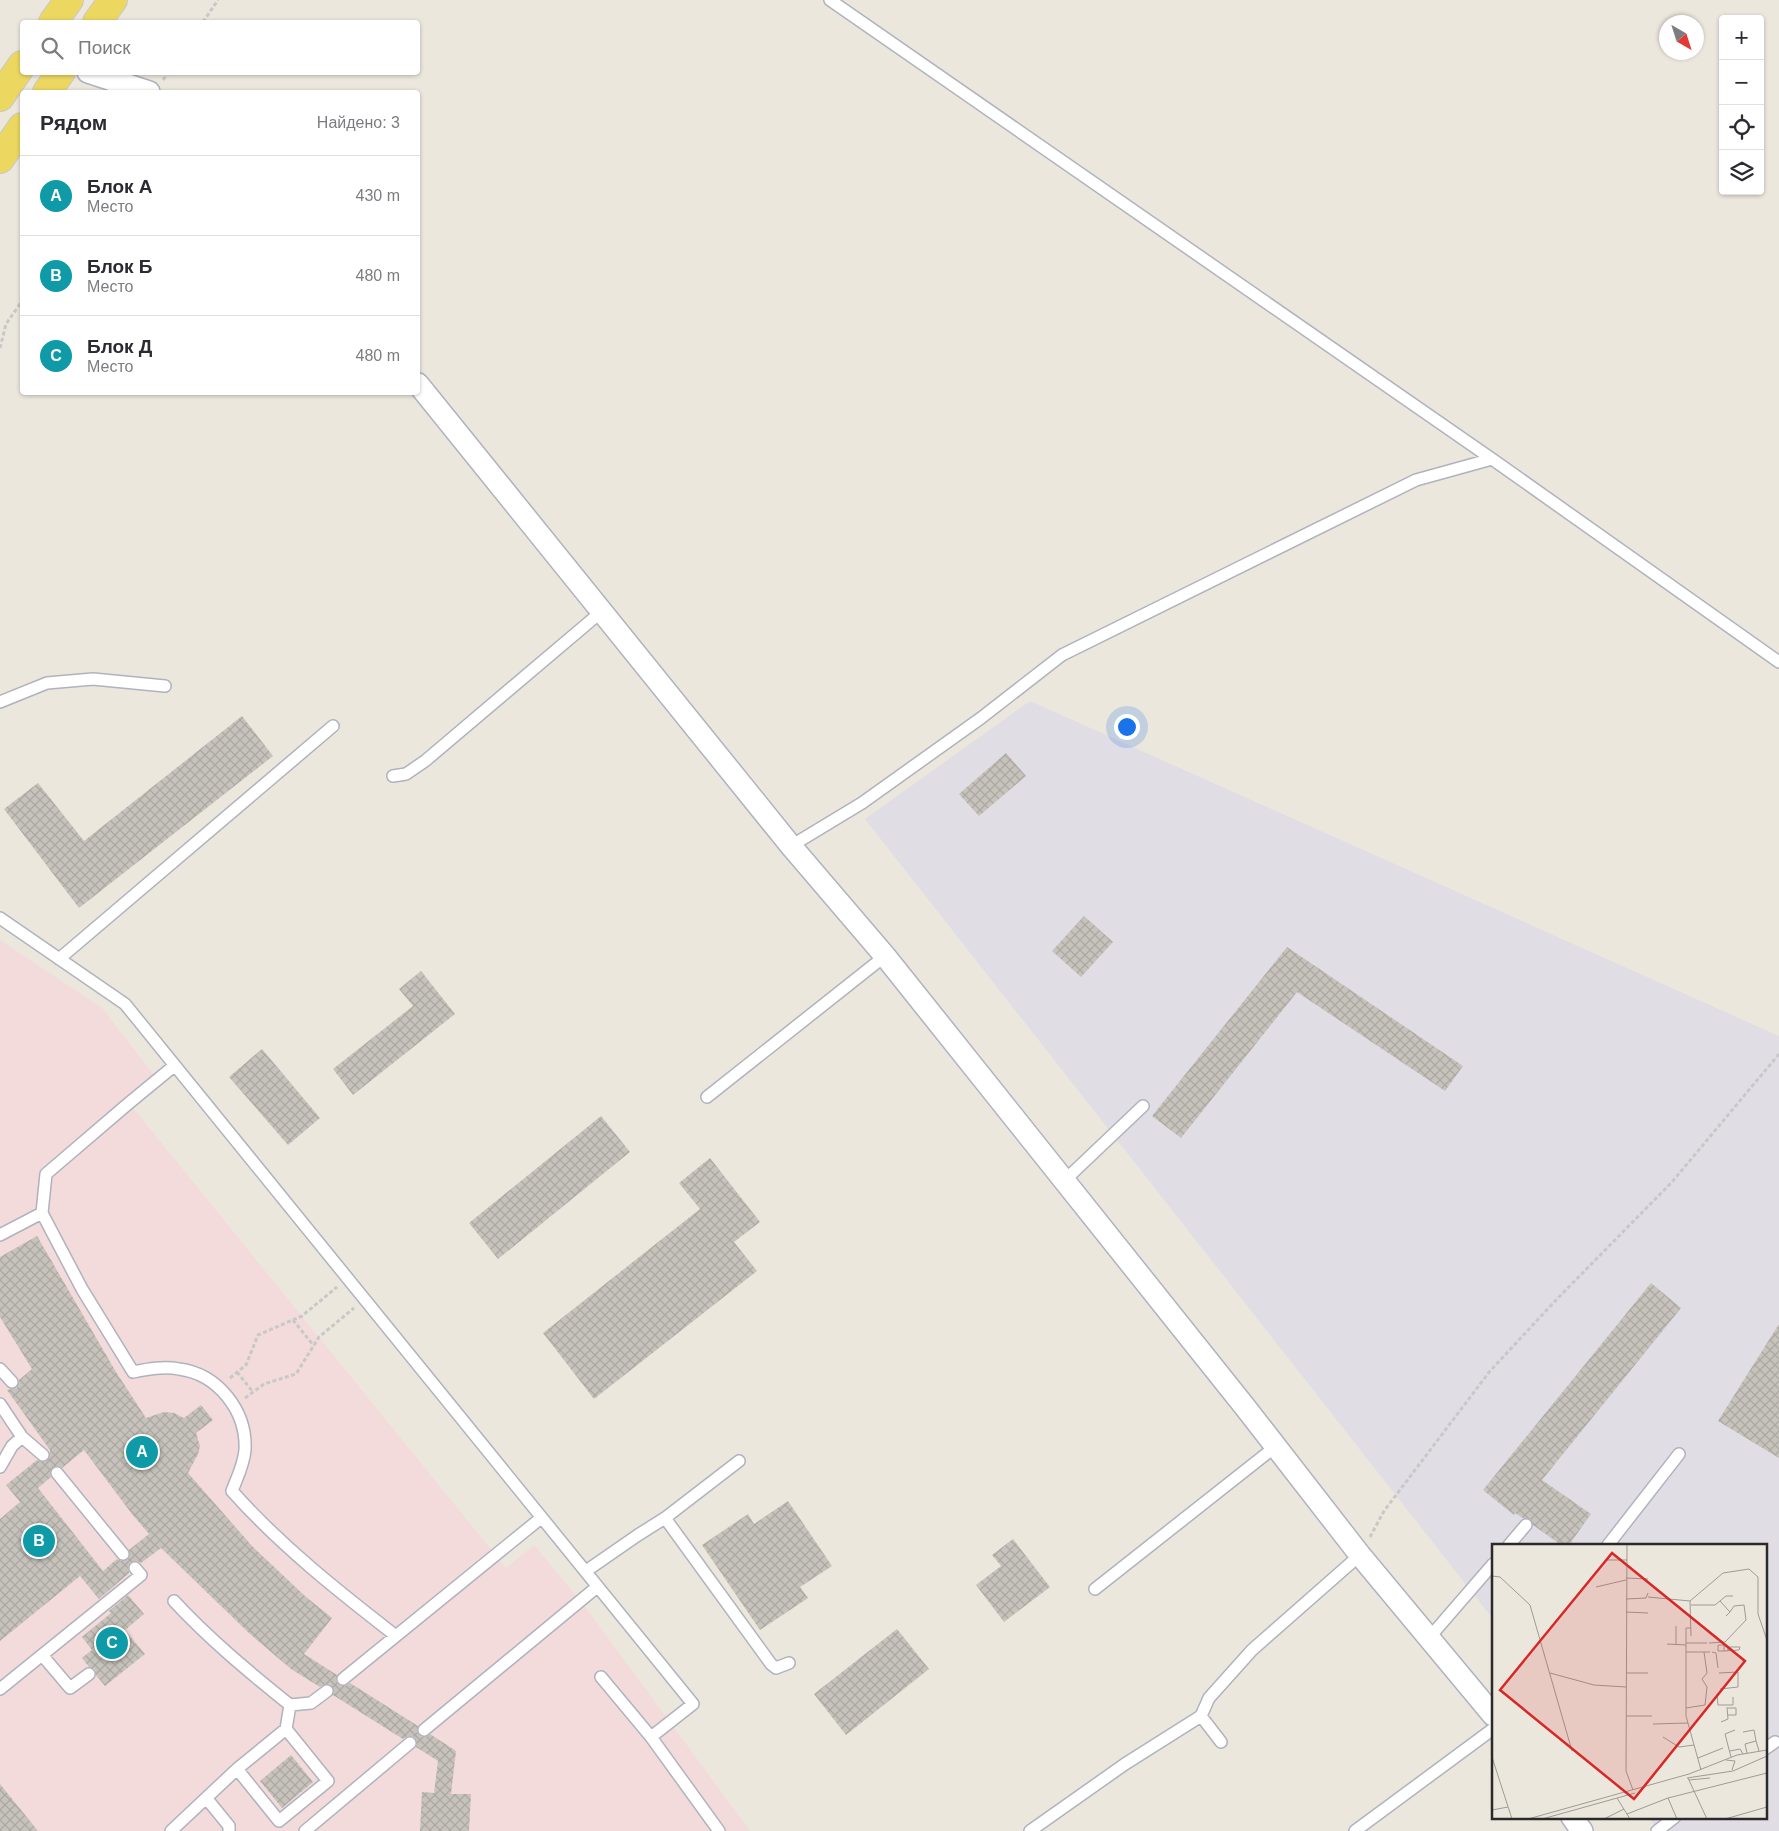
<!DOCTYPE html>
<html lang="ru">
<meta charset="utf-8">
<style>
body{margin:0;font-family:Helvetica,sans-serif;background:#f2f2f3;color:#2b2b33}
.controls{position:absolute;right:15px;top:15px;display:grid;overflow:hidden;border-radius:5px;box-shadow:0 1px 4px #0004}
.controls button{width:45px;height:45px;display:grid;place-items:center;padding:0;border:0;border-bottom:1px solid #e1e1e2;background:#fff;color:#2b2b33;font:25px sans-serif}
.compass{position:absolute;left:1659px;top:15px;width:45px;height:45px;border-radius:50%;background:#fff;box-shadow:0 1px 4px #0004;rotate:141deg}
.you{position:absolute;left:1126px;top:726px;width:18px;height:18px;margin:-12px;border:4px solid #fff;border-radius:50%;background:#1a73e8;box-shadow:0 0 0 8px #1a73e833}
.badge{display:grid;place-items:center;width:32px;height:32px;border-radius:50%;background:#4153f4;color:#fff;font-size:16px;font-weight:700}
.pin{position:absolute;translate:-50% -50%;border:2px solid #fff;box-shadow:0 1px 5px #0006}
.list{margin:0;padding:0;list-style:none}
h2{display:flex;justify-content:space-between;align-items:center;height:65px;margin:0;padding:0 20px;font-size:21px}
h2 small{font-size:16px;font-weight:400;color:#7c7c81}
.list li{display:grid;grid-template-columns:32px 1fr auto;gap:15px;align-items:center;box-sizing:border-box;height:80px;padding:0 20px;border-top:1px solid #e1e1e2}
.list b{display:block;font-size:19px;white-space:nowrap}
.list p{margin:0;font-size:16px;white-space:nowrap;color:#7c7c81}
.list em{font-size:16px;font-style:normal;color:#7c7c81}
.icon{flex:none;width:28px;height:28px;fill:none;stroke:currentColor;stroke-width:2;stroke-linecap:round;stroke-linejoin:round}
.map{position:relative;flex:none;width:1779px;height:1831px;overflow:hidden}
.search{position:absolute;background:#fff;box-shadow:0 1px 4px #0004;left:20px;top:20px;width:400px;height:55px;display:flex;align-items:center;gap:12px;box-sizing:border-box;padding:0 18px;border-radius:5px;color:#7c7c81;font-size:19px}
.panel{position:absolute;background:#fff;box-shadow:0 1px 4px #0004;left:20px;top:90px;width:400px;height:305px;border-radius:5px}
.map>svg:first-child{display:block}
.industrial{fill:#e0dde4}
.medical{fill:#f2dbda}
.building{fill:url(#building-cross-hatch);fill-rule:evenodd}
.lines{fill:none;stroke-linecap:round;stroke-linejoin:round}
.service-casing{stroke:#b0b2be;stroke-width:14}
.minor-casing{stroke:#b0b2be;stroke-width:24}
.primary-casing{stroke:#c8c8c8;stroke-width:30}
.path{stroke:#c8c8c8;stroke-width:3;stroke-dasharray:4 2.5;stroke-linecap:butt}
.service{stroke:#fff;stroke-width:11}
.minor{stroke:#fff;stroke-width:21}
.primary{stroke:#ecd861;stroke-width:28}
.inset-road{fill:none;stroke:#9e9b95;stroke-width:1}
.view{fill:#d62828;fill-opacity:0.15;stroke:#d62828;stroke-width:2.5}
.inset-edge{fill:none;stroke:#2a2a2a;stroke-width:2.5}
</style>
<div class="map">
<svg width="1779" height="1831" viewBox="0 0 1779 1831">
<defs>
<pattern id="building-cross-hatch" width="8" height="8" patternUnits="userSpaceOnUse" patternTransform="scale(1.25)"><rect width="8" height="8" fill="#c7c3bc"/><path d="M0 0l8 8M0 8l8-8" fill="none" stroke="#aba8a2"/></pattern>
</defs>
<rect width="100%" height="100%" fill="#ece7dd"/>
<path class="industrial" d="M1030 701 1779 1036V1831H1659L1648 1817H1765V1545H1493V1619L865 819Z"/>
<path class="medical" d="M0 940 102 1008 154 1075 125 1098 506 1568 534 1545 580 1600 750 1831H0Z"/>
<path class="building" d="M242 716 273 756 79 908 4 809 38 783 84 841Z
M1006 753 1026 776 979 816 959 794Z
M1084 916 1113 942 1081 977 1052 951Z
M1287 947 1463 1066 1445 1091 1297 992 1181 1138 1152 1116Z
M421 971 455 1014 353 1095 333 1069 413 1006 399 989Z
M262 1049 320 1118 288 1145 229 1077Z
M601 1116 630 1152 498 1259 469 1223Z
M710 1158 760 1222 734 1242 757 1271 594 1399 543 1333 700 1209 679 1183Z
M37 1236 116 1372 146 1418 164 1412 174 1413 184 1418 201 1405 213 1420 196 1433 200 1446 198 1454 188 1473 252 1546 306 1597 332 1618 304 1654 337 1675 336 1681 340 1686H345L350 1683 418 1726 417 1732 421 1737H426L430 1734 456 1751 451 1794H471L469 1831H420L422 1792 434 1793 438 1761 416 1747 417 1741 413 1736H408L403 1739 333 1695 334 1690 330 1684H326L320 1687 291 1669 250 1634 161 1548 141 1563 137 1561 131 1562 128 1566 129 1573 99 1599 80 1576 0 1641V1519L20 1502 6 1485 37 1460 45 1462 50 1456V1450L7 1390 17 1388 19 1380 32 1369 0 1317V1257ZM84 1450 132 1514 149 1534 129 1550 130 1556 127 1560 121 1561 117 1559 103 1571 38 1488 51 1477 50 1471 53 1467 59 1466 62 1468Z
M1651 1283 1681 1308 1542 1480 1591 1514 1569 1545H1561L1533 1525 1530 1519 1523 1518 1515 1513 1514 1515 1483 1490Z
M1779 1324V1458L1718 1421Z
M788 1501 832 1566 800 1587 808 1598 760 1630 702 1545 748 1514 754 1524Z
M1013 1539 1050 1587 1004 1622 976 1585 1001 1566 992 1555Z
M128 1595 144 1614 125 1630 145 1654 105 1686 96 1675 95 1669 89 1667 82 1658 92 1650 82 1637 111 1613 109 1611Z
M897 1629 929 1669 846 1735 814 1694Z
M291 1755 313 1782 282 1808 260 1781Z
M0 1784 38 1831H0Z"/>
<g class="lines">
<g class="service-casing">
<path id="service" d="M830 0 1492 459 1779 662
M0 702 47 683 93 679 165 686
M393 776 406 774 425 761 601 612
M791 846 862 803 981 718 1062 655 1416 480 1492 459
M0 918 125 1004 693 1704 651 1737
M59 959 333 726
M174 1066 129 1103 46 1174 42 1213 82 1289 133 1372C148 1369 164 1366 179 1369 218 1374 247 1411 245 1450 244 1464 237 1478 232 1491 281 1546 338 1591 396 1636
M707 1097 885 956
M1064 1181 1143 1106
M0 1235 42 1213
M0 1369 12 1382
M0 1404 22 1437 43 1455
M0 1467 12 1446 22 1437
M57 1473 123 1554
M665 1518 771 1664 776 1668 789 1663
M1509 1545 1526 1525
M1608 1545 1679 1454
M586 1571 638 1535 665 1518 739 1461
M1095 1589 1275 1447
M174 1601C209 1639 249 1672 290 1705L311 1703 327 1691
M1429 1638 1493 1564
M42 1655 70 1688 89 1674
M601 1677 651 1737 719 1831
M343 1679 541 1518
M0 1689 141 1575 135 1568
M286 1729 328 1781 279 1821 237 1769Z
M286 1729 290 1705
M424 1730 597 1587
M1221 1742 1201 1716 1209 1698 1252 1650 1360 1555
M1765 1749 1775 1742
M207 1799 229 1826V1831
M171 1831 237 1769
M305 1831 410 1743
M1030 1831 1125 1764 1201 1716
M1355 1831 1493 1729
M1657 1831 1675 1817"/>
</g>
<g class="minor-casing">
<path id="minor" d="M88 72 149 92
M418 384 791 846 885 956 1245 1407 1360 1555 1493 1715
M1572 1817 1582 1831"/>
</g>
<g class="primary-casing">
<path id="primary" d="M53 22 69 0
M97 22 113 0
M47 92 61 72
M0 97 22 65
M0 159 22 127"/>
</g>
<path class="path" d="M203 22 218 0
M163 80 169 72
M0 348 6 324 22 301
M293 1320 314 1346
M237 1372 253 1392
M230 1378 246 1365 258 1335 302 1316 337 1287
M245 1398 264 1384 296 1374 319 1337 354 1308
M1370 1537 1384 1511 1490 1371 1557 1299 1672 1182 1779 1054"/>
<use href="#service" class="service"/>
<use href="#minor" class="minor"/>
<use href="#primary" class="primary"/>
</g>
<g transform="translate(1492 1544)">
<rect width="275" height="275" fill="#ece7dd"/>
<path class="inset-road" d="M135 0 134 227 141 246M115 16H135M0 32 8 33 38 61 80 207M134 34 156 35M104 43 134 36M156 53 198 57 199 92M134 55 154 54 156 49M198 57 231 29 257 25 266 33V70L275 96M228 57 238 68 234 72M199 61H223L234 52H241M134 68 156 69M184 82V100M199 84H194V172L209 226M194 99H215M217 99 233 98 254 76 252 61 242 62 238 68M175 100 194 101M226 101H232V107H226ZM232 107 247 106 248 103H236V107M194 108H218M220 108 224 109 226 124M58 129 102 141 134 143M134 129H156M227 129 246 128V143L228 145M225 150 226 161H241V153M194 164 213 161 215 143 210 135 215 129 212 108M236 164H244V171H236M134 172H160M229 178 236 175 235 163M161 180 196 179M251 188 262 186 264 197M171 193 187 203 202 201M238 207 248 205 251 210M255 209 253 200 264 197 267 207M0 213 20 275M239 213 233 190 243 186M206 214 231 204M234 216 243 217 240 226M195 234 241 227 275 212M196 234 215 275M197 236 218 234M125 254 138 275M176 254 185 275M0 266 16 263M135 270 176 254 275 229M36 275 197 230 245 211 275 206M50 275 143 249M112 275 132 265M233 275 275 263"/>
<path class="view" d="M120 9 253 117 142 255 8 146Z"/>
<rect width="275" height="275" class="inset-edge"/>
</g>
</svg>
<div class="controls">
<button>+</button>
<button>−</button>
<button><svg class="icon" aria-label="locate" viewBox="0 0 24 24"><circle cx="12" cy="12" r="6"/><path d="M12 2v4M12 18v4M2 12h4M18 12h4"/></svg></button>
<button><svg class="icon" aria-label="layers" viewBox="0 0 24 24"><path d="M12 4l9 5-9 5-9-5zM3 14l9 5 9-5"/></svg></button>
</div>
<svg class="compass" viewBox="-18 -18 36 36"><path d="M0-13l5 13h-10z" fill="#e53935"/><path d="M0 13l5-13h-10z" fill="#7c7c81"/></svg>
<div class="you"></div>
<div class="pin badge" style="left:142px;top:1452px;background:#0f9aa8">A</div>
<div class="pin badge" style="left:39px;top:1541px;background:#0f9aa8">B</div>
<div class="pin badge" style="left:112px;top:1643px;background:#0f9aa8">C</div>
<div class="search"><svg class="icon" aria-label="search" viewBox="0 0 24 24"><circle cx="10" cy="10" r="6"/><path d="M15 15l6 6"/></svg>Поиск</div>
<section class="panel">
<h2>Рядом<small>Найдено: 3</small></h2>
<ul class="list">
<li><span class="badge" style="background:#0f9aa8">A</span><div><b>Блок А</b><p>Место</p></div><em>430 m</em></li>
<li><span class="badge" style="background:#0f9aa8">B</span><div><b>Блок Б</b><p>Место</p></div><em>480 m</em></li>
<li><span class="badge" style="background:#0f9aa8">C</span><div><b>Блок Д</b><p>Место</p></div><em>480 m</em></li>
</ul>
</section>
</div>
